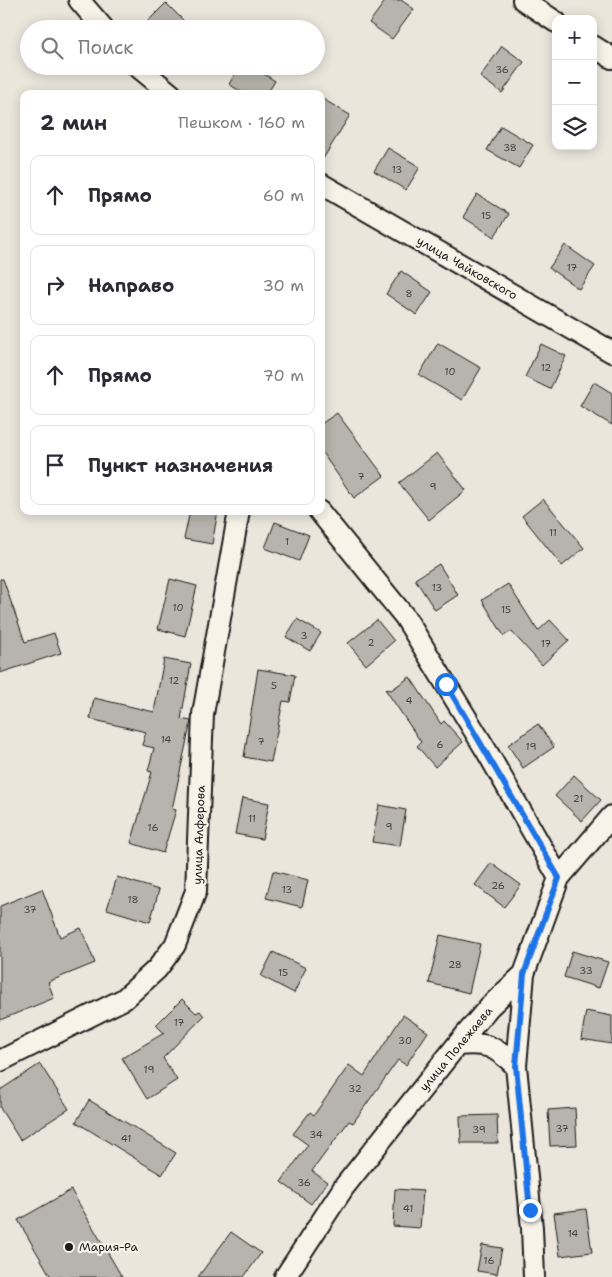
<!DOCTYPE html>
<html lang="ru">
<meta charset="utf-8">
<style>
body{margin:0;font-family:"Shantell Sans",sans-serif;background:#f2f2f3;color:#2b2b33}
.controls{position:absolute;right:15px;top:15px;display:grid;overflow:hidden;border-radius:10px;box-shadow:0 2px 12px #0003}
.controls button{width:45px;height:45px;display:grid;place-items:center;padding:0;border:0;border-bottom:1px solid #e1e1e2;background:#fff;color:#2b2b33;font:25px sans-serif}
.stop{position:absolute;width:15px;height:15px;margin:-11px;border:4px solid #1a73e8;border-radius:50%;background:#fff}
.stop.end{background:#1a73e8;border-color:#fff;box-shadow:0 1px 5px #0008}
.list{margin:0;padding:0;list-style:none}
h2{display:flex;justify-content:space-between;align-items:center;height:65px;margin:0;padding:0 20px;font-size:21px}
h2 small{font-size:16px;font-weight:400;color:#7c7c81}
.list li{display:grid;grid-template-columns:32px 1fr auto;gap:15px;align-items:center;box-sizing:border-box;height:80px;margin:0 10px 10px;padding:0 10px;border:1px solid #e1e1e2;border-radius:10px}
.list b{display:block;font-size:19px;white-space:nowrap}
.list em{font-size:16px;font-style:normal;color:#7c7c81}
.icon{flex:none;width:28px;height:28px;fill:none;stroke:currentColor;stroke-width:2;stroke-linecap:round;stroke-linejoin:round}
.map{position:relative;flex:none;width:612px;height:1277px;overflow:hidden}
.search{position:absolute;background:#fff;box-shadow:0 2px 12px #0003;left:20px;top:20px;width:305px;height:55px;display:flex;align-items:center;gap:12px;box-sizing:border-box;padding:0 18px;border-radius:28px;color:#7c7c81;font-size:19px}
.panel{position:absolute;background:#fff;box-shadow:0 2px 12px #0003;left:20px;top:90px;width:305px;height:425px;border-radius:10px}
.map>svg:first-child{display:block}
.building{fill:#b6b4ac;stroke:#1c1c1c}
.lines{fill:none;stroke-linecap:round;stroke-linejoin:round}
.street-casing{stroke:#1c1c1c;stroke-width:24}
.street{stroke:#f7f3e8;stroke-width:20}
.route{stroke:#1a73e8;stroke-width:6}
.poi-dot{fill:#1c1c1c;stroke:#f7f3e8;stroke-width:2}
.labels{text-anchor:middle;stroke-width:4.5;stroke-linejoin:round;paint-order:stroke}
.number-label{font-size:10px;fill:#424240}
.street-label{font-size:12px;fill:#1c1c1c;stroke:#f7f3e8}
.poi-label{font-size:12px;fill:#1c1c1c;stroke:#f7f3e8;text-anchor:start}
</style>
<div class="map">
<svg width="612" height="1277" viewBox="0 0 612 1277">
<rect width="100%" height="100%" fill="#eae6dc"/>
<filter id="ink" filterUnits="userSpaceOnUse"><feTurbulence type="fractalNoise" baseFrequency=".02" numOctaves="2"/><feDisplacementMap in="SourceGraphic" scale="10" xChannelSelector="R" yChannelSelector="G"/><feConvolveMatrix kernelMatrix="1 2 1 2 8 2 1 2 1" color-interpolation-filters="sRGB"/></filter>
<g filter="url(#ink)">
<path class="building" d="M386 0H401L414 9 392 39 369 23Z
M166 3 192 29H140Z
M502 46 524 62 502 93 480 77Z
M240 66H252L275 81 267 94H244L229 84Z
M321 98 350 115 321 162Z
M501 126 533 145 519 168 487 150Z
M388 148 420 167 406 190 374 171Z
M477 194 509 214 494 237 463 217Z
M565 245 595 266 579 289 549 268Z
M401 271 432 292 417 315 386 294Z
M438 343 481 368 462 400 419 375Z
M541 344 566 356 550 389 525 377Z
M594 382 612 393V425L580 406Z
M337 413 384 476 354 498 321 451V424Z
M437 453 466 490 429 520 399 483Z
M543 499 584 548 562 566 522 516Z
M190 511H218L212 544 184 539Z
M275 522 309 535 299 561 265 548Z
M439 564 458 595 435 610 415 579Z
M0 579H3L25 642 54 633 61 653 0 673Z
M170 579 197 586 185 636 158 629Z
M508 584 538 631 550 620 569 640 542 665 511 631 504 636 482 600Z
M297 619 321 633 310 651 286 637Z
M377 620 394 641 366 665 348 643Z
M164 659 191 664 181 719 191 721 172 809 176 810 163 853 131 843 152 772 148 771 154 748 142 745 146 732 90 719 94 698 154 712Z
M258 669 295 675 290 702 283 701 271 762 244 757Z
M410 677 441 724 444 721 463 742 435 767 417 746 421 742 385 689 391 690Z
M538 724 554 747 523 768 508 745Z
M574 775 601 800 582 821 555 796Z
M242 798 269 803 262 839 235 834Z
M379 805 406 810 400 846 372 842Z
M491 863 521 885 504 907 475 885Z
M273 871 308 880 302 907 266 898Z
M117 877 159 890 150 922 107 909Z
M42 889 60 937 81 928 95 963 48 982 54 998 0 1020V906Z
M440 935 480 944 469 993 429 983Z
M572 951 608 962 599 988 564 977Z
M273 952 306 968 294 993 261 976Z
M182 999 196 1013 200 1011 204 1016 163 1058 177 1080 147 1099 122 1058 164 1033 156 1025Z
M586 1011 612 1016V1044L581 1039Z
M403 1015 428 1032 406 1065 398 1060 353 1123 349 1121 312 1171 327 1182 311 1204 281 1182 308 1145 293 1134 310 1112 314 1115 349 1065 364 1076Z
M40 1064 69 1109 20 1140 0 1108V1090Z
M89 1100 176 1153 162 1175 76 1122Z
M575 1108 577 1145 550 1146 548 1110Z
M497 1115 498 1143H461L460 1116Z
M395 1189 423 1191 420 1228 393 1226Z
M71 1190 122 1277H51L18 1220Z
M586 1209 592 1252 560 1256 554 1213Z
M231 1232 261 1253 244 1277H198Z
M482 1245 502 1248 497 1274 477 1271Z"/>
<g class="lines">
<g class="street-casing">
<path id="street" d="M79 0 104 29
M523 0 556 22
M593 46 612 58
M137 66 171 94
M321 184 612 352
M319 511 405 617 486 750 559 878
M524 974 516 1066 532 1228 534 1277
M457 1045C487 1042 494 1046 516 1066
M0 1061 124 999 157 969 175 945 196 891 203 714 239 511
M285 1277 344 1187 457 1045 489 1007 524 974 559 878 612 816"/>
</g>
<use href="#street" class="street"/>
</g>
</g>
<g class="lines" filter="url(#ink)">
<path class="route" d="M446 684 559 878 524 974 516 1066 530 1210"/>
</g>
<circle class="poi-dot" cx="69" cy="1247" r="5"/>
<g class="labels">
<g class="number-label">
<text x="502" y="73">36</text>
<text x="510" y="151">38</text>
<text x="397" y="173">13</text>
<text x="486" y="219">15</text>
<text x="572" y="271">17</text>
<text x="409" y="297">8</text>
<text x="546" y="371">12</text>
<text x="450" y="375">10</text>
<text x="361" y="480">7</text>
<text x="433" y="490">9</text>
<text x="553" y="536">11</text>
<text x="287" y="545">1</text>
<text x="437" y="591">13</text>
<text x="178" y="611">10</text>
<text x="506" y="613">15</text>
<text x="304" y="639">3</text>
<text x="371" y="646">2</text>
<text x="546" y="647">17</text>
<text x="174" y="684">12</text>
<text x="274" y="689">5</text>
<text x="409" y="704">4</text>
<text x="166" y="743">14</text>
<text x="261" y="745">7</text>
<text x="440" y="748">6</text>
<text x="531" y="750">19</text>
<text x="578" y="802">21</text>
<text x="252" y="822">11</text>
<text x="389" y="830">9</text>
<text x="153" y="831">16</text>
<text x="498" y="889">26</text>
<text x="287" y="893">13</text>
<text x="133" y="903">18</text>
<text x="30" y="913">37</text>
<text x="455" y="968">28</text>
<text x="586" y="974">33</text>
<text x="283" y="976">15</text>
<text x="179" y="1026">17</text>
<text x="405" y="1044">30</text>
<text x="149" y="1073">19</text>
<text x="355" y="1092">32</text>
<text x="562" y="1132">37</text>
<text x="479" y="1133">39</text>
<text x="316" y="1138">34</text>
<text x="126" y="1142">41</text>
<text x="304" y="1186">36</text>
<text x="408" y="1212">41</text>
<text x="573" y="1237">14</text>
<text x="489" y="1264">16</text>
</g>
<g class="street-label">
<text transform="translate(467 268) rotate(30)" y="4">улица Чайковского</text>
<text transform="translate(199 835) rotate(-88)" y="4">улица Алферова</text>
<text transform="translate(456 1049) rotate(-50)" y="4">улица Полежаева</text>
</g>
<g class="poi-label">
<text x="79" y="1251">Мария-Ра</text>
</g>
</g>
</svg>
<div class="controls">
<button>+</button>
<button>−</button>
<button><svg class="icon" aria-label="layers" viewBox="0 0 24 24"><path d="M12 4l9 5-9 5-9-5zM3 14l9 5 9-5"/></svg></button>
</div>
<div class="stop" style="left:446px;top:684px"></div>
<div class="stop end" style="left:530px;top:1210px"></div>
<div class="search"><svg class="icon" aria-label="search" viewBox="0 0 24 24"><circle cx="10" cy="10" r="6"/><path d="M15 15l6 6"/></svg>Поиск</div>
<section class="panel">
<h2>2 мин<small>Пешком · 160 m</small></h2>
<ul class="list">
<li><svg class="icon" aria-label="ahead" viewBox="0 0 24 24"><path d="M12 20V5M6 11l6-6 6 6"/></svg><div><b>Прямо</b></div><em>60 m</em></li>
<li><svg class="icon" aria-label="right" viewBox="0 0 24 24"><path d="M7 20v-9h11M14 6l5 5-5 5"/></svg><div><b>Направо</b></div><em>30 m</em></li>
<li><svg class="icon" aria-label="ahead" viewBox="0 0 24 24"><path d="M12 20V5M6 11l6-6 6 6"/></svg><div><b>Прямо</b></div><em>70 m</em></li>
<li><svg class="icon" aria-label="arrive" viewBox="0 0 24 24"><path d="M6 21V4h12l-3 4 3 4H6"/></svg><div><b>Пункт назначения</b></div></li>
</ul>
</section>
</div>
